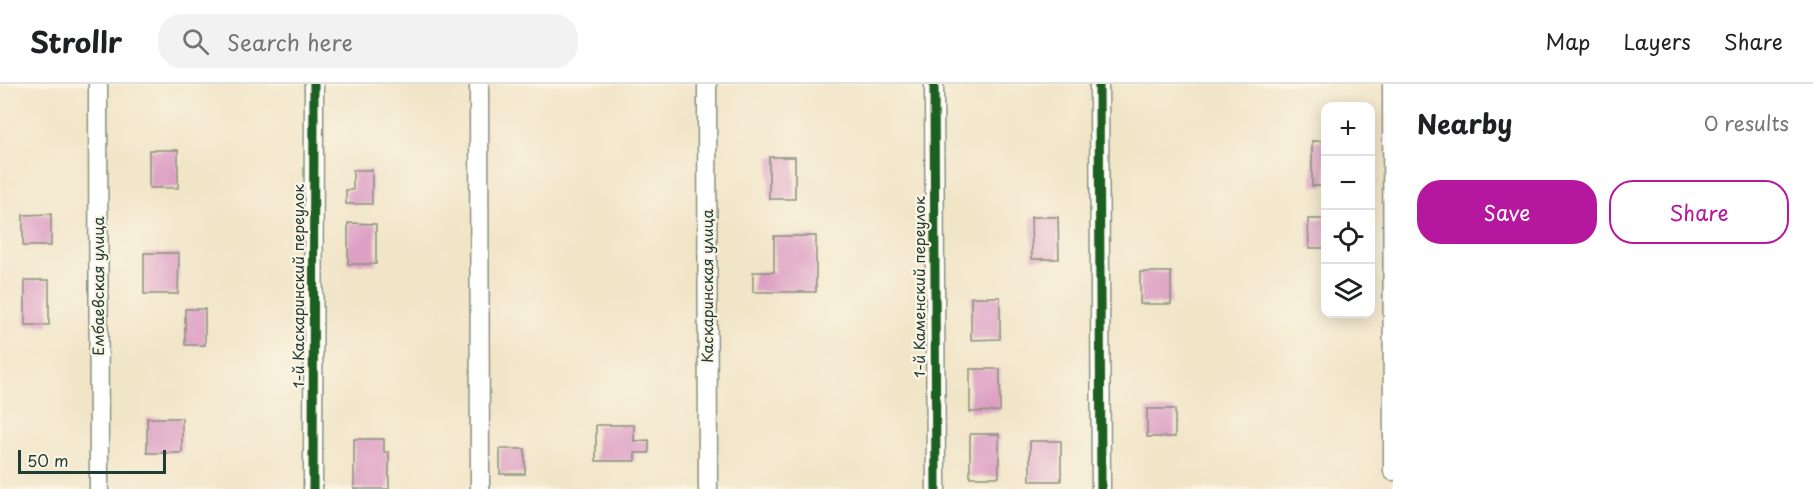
<!DOCTYPE html>
<meta charset="utf-8">
<style>
body{margin:0;font-family:"Playpen Sans",sans-serif;background:#f2f2f2;color:#202124}
.controls{position:absolute;right:18px;top:18px;display:grid;overflow:hidden;border-radius:12px;box-shadow:0 3px 15px #0003}
.controls button{width:54px;height:54px;display:grid;place-items:center;padding:0;border:0;border-bottom:2px solid #e0e0e0;background:#fff;color:#202124;font:30px sans-serif}
.scale{position:absolute;left:18px;bottom:15px;width:148px;box-sizing:border-box;padding-left:6px;border:3px solid #1f3d34;border-top:0;font-size:16px;line-height:21px;white-space:nowrap;color:#1f3d34;-webkit-text-stroke:4px #fcf5e5;paint-order:stroke}
.list{margin:0;padding:0;list-style:none}
h2{display:flex;justify-content:space-between;align-items:center;height:78px;margin:0;padding:0 24px;font-size:26px}
h2 small{font-size:20px;font-weight:400;color:#757577}
.actions{display:flex;gap:12px;padding:18px 24px}
.actions a{flex:1;padding:14px 0;border:2px solid #b5179e;border-radius:24px;text-align:center;font-size:21px;color:#b5179e}
.actions .main{background:#b5179e;color:#fff}
.icon{flex:none;width:33px;height:33px;fill:none;stroke:currentColor;stroke-width:2;stroke-linecap:round;stroke-linejoin:round}
.map{position:relative;flex:none;width:1393px;height:405px;overflow:hidden}
header{display:flex;align-items:center;gap:36px;box-sizing:border-box;height:84px;padding:0 30px;background:#fff;border-bottom:2px solid #e0e0e0}
header strong{font-size:28px}
nav{display:flex;gap:33px;margin-inline-start:auto;font-size:21px}
.search{width:420px;height:54px;background:#f2f2f2;display:flex;align-items:center;gap:15px;box-sizing:border-box;padding:0 21px;border-radius:24px;color:#757577;font-size:22px}
main{display:flex}
aside{flex:1;background:#fff}
.map>svg:first-child{display:block}
.building{fill:#dda0c4}
.lines{fill:none;stroke-linecap:round;stroke-linejoin:round}
.minor-casing{stroke:#88917e;stroke-width:21}
.minor{stroke:#fff;stroke-width:18}
.cycleway-casing{stroke:#fcf5e5;stroke-width:13}
.cycleway{stroke:#1b5e20;stroke-width:9}
.labels{text-anchor:middle;stroke-width:4.5;stroke-linejoin:round;paint-order:stroke}
.street-label{font-size:15px;fill:#1f3d34;stroke:#fcf5e5}
</style>
<header>
<strong>Strollr</strong>
<div class="search"><svg class="icon" aria-label="search" viewBox="0 0 24 24"><circle cx="10" cy="10" r="6"/><path d="M15 15l6 6"/></svg>Search here</div>
<nav><a>Map</a><a>Layers</a><a>Share</a></nav>
</header>
<main>
<div class="map">
<svg width="1393" height="405" viewBox="0 0 1393 405">
<rect width="100%" height="100%" fill="#fcf5e5"/>
<filter id="ink" filterUnits="userSpaceOnUse"><feTurbulence type="fractalNoise" baseFrequency=".0167" numOctaves="2"/><feDisplacementMap in="SourceGraphic" scale="12" xChannelSelector="R" yChannelSelector="G"/><feConvolveMatrix kernelMatrix="1 2 1 2 8 2 1 2 1" color-interpolation-filters="sRGB"/></filter>
<filter id="wash" filterUnits="userSpaceOnUse"><feTurbulence type="fractalNoise" baseFrequency=".008" numOctaves="4" result="noise"/><feDisplacementMap in="SourceGraphic" scale="24" xChannelSelector="R" yChannelSelector="G"/><feGaussianBlur stdDeviation="1.35" result="paint"/><feColorMatrix in="noise" values="0 0 0 0 0 0 0 0 0 0 0 0 0 0 0 0 0 1.4 0 .05"/><feComposite in="paint" operator="in"/></filter>
<g filter="url(#wash)">
<rect width="100%" height="100%" fill="#f1e5c8"/>
<g id="blocks">
<path class="building" d="M1312 57H1326V102H1312Z
M149 66H178V104H149Z
M769 73H795V115H769Z
M353 86H372V120H346V106H353Z
M51 130V162H23V131Z
M1031 133H1058L1059 175H1032Z
M1308 135H1326V164H1309Z
M348 139 376 140V180H348Z
M774 152H816V208H753V188H774Z
M144 169H179L178 210H144Z
M1140 188H1171V220H1140Z
M25 196H49V241H25Z
M971 213H1000V255L971 256Z
M185 225H205V261H185Z
M970 285H1000V327L970 328Z
M1147 325H1175V353H1147Z
M147 334H182V369H147Z
M596 341H634V357L649 356V369H635V377H596Z
M970 350H999V393H970Z
M354 355H384V368H389V405H354Z
M1030 357H1061V397H1030Z
M500 365H525V390H500Z"/>
</g>
</g>
<g filter="url(#ink)">
<use href="#blocks" fill-opacity="0" stroke="#88917e" stroke-width="1.5"/>
<g class="lines">
<g class="minor-casing">
<path id="minor" d="M98 0 99 405
M479 0 480 405
M707 0 708 405
M934 0 936 405
M1099 0 1101 405
M1392 0 1393 387
M313 405 314 0"/>
</g>
<use href="#minor" class="minor"/>
<g class="cycleway-casing">
<path id="cycleway" d="M934 0 936 405
M1099 0 1101 405
M313 405 314 0"/>
</g>
<use href="#cycleway" class="cycleway"/>
</g>
</g>
<g class="labels">
<g class="street-label">
<text transform="translate(99 202) rotate(-90)" y="5">Ембаевская улица</text>
<text transform="translate(299 202) rotate(-90)" y="5">1-й Каскаринский переулок</text>
<text transform="translate(708 202) rotate(-90)" y="5">Каскаринская улица</text>
<text transform="translate(920 203) rotate(-90)" y="5">1-й Каменский переулок</text>
</g>
</g>
</svg>
<div class="controls">
<button>+</button>
<button>−</button>
<button><svg class="icon" aria-label="locate" viewBox="0 0 24 24"><circle cx="12" cy="12" r="6"/><path d="M12 2v4M12 18v4M2 12h4M18 12h4"/></svg></button>
<button><svg class="icon" aria-label="layers" viewBox="0 0 24 24"><path d="M12 4l9 5-9 5-9-5zM3 14l9 5 9-5"/></svg></button>
</div>
<div class="scale">50 m</div>
</div>
<aside>
<h2>Nearby<small>0 results</small></h2>
<ul class="list">
</ul>
<div class="actions"><a class="main">Save</a><a>Share</a></div>
</aside>
</main>
